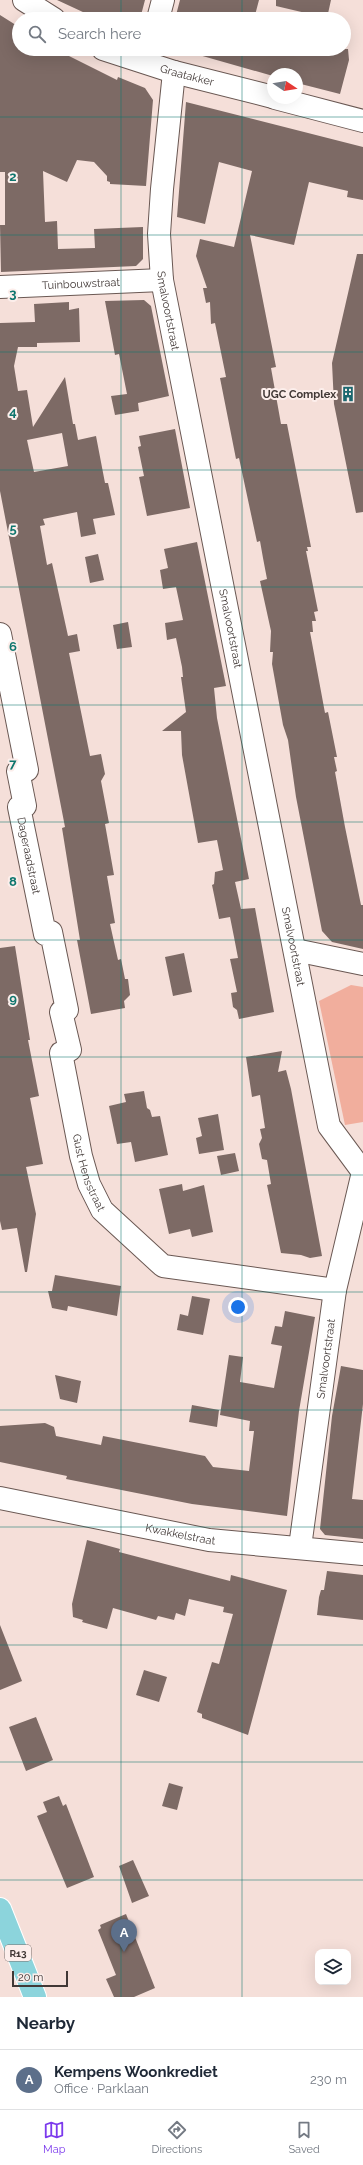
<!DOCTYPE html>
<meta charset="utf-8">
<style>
body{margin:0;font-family:Raleway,sans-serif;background:#f2f2f3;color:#1f2937}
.controls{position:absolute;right:12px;bottom:12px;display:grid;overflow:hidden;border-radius:8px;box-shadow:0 4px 16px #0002}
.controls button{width:36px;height:36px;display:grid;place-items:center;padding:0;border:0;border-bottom:1px solid #e0e1e3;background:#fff;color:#1f2937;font:20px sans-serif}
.compass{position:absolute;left:267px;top:68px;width:36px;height:36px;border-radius:50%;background:#fff;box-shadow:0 4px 16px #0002;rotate:102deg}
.scale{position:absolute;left:12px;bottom:10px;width:56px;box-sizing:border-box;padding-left:4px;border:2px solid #413836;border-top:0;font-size:11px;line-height:14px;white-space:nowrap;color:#413836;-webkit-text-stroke:3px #fceeeb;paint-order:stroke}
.you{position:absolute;left:238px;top:1307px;width:14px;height:14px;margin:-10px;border:3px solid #fff;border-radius:50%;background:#1a73e8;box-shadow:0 0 0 6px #1a73e833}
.badge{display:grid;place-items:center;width:26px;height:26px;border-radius:50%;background:#7c3aed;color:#fff;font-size:13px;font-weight:700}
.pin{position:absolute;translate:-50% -33px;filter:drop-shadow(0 1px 2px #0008)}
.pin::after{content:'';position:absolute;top:21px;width:14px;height:12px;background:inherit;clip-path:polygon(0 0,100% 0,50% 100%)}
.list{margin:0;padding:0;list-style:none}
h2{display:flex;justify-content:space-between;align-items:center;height:52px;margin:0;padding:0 16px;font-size:17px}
h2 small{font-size:13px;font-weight:400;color:#747a83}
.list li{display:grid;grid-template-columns:26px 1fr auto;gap:12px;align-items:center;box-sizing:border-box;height:60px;padding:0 16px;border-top:1px solid #e0e1e3}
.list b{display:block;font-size:15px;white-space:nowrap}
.list p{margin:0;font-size:13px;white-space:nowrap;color:#747a83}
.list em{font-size:13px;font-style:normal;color:#747a83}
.icon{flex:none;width:22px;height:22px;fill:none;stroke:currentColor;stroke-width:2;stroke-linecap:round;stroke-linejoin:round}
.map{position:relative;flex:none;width:363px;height:1997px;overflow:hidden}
.search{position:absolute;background:#fff;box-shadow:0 4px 16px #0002;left:12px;right:12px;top:12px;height:44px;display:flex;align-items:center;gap:10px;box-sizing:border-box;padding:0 14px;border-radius:22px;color:#747a83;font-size:15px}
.sheet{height:112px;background:#fff}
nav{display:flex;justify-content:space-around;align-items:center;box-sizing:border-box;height:56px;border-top:1px solid #e0e1e3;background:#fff;font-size:11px;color:#747a83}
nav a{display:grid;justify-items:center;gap:2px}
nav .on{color:#7c3aed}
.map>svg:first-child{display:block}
.green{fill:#f1ae9d}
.building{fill:#7d6a65;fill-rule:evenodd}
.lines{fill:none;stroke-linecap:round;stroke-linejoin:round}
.minor-casing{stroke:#6a5853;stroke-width:24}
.major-casing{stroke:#fff;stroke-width:24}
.minor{stroke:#fff;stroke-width:22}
.major{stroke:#8cd4dc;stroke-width:22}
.grid{fill:none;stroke:#0f766e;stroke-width:1;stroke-opacity:0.55}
.labels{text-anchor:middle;stroke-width:4;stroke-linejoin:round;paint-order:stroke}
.shield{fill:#fceeeb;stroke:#796f6c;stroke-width:1}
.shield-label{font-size:10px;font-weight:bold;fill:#413836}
.street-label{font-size:11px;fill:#413836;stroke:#fceeeb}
.poi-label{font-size:11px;font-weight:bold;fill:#413836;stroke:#fceeeb;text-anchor:end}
.grid-label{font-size:13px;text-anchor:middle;font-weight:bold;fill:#0f766e;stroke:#fceeeb;stroke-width:4;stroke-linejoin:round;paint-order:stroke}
</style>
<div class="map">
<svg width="363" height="1997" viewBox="0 0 363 1997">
<rect width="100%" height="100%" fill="#f5dfd9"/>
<path class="green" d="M351 985 363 987V1122L345 1125 319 1001Z"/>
<path class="building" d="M57 0H145L140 19H98Z
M180 0H259L254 19H175Z
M276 0H331L327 18 276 6Z
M0 15 19 27V49H55L117 80 118 77 145 88 153 100 146 186 110 184V182L107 181V176L94 162 77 160 67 182 43 171 45 222 57 221 58 249 95 248 94 229 143 227V259L136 266 1 272 0 225H5V172H0Z
M193 49H348L349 60 340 94 297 83V74H273V76L192 53Z
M186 102 363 147V200L347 197 348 191 309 182 294 245 250 235 276 367 271 368 281 424H287L311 547H307L308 551H306L318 611 314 612 316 621H312L313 632H310L325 713 328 712 337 757H334L337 771 335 772 345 827 361 905H363V949L332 942 322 931 296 797 288 740 283 725 272 664 273 652H270L271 631 260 581 267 579 263 558 260 541 257 542 239 458 236 459 220 378 226 377 215 323 211 324 210 302 206 303 203 288H207L196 256 200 239 234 247 252 171 219 162 205 224 177 217Z
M357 254H363V512L356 513 334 404 332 363Z
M144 300 151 306 169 396 138 403 139 411 115 415 111 396 127 394 119 354 115 355 105 301Z
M69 302V310L79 308 80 342 37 343V347H18L14 366 18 391 27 390 33 427 65 377 73 424H75L78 440 96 436 105 483H108L115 515 93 519 96 534 81 537 77 512 43 519 45 525 40 526 47 565 52 563 68 636 77 634 80 651 69 653 90 756 101 754 105 774 101 781 109 823 105 824 114 875 107 876 115 923 110 924 118 960 121 959 125 979H128L130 995 124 1001 125 1008 91 1014 77 940H80L62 828 65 827 0 491V323L35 322 34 304ZM62 433 68 466 34 472 27 440Z
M175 429 190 508 147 516 139 477 144 476 138 447 141 446 139 436Z
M197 542 226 686 214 688 217 718 249 879 235 882 241 909 255 908 274 1012 239 1019 237 1010 233 1007 231 993 237 992 230 959 238 958 234 937 230 917 219 919 212 885 214 884 215 872 223 870 217 840 198 843 182 755 181 731H162L186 712 181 677H183L182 667 176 638 167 640 165 623 183 620 176 587 163 589 160 570 168 568 164 549Z
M98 554 104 580 90 583 85 557Z
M128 622 132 647 117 649 113 625Z
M15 946 30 1040H28L39 1096 30 1098 43 1164 26 1167 36 1214 27 1272H25L17 1228 2 1230 0 1221V948Z
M184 953 192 992 173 996 165 957Z
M282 1051 278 1072 286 1070 291 1089 322 1256 310 1258 301 1255 281 1253 267 1185 271 1184 267 1160 262 1159 259 1144 262 1138 260 1129 265 1128 260 1095 252 1097 246 1057Z
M144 1091 147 1108 150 1110 152 1117 160 1116 168 1155 135 1162 131 1142 117 1144 109 1106 126 1102 124 1094Z
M218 1114 224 1150 199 1154 196 1138 202 1136 198 1118Z
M235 1153 239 1171 221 1175 217 1156Z
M182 1184 183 1191 204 1185 213 1232 192 1237 190 1229 169 1234 159 1189Z
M55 1275 121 1286 117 1316 68 1306 67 1311 52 1308 48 1291H52Z
M192 1296 210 1299 203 1335 177 1330 180 1314 188 1316Z
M285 1311 315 1317 299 1411 287 1516 192 1504 66 1479 67 1476 0 1462V1426L45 1423 54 1427 56 1436 101 1445 103 1436 205 1456 213 1467 249 1471 254 1431H249L250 1421 220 1415 229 1355 243 1357 240 1382 274 1388 282 1346 271 1344 275 1326 282 1327Z
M341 1366 363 1370V1404L352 1499 363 1500V1539L325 1535 320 1529 332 1416Z
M55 1375 81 1381 77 1403 60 1399Z
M192 1405 219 1410 217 1427 189 1422Z
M87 1540 120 1549 119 1552 230 1581 231 1575 287 1590 248 1735 202 1718V1714L197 1712 212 1662 219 1664 233 1614 223 1612 224 1607 189 1599 185 1616 176 1613 174 1620 158 1616 156 1620 113 1608 107 1629 82 1622 83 1620 73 1617 72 1604Z
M327 1571 363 1575V1620L317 1615 319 1597 321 1590H324Z
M0 1625 22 1681 0 1690Z
M144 1670 167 1677 159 1702 136 1695Z
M36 1717 53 1760 26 1771 9 1727Z
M169 1783 183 1787 177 1810 162 1806Z
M59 1796 63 1806 66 1804 94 1877 67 1888 37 1816 47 1812 43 1802Z
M133 1860 149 1896 132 1903 119 1866Z
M126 1914 155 1988 134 1997H114L106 1979 116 1975 98 1930 101 1928 100 1925Z"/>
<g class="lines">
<g class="minor-casing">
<g id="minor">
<path d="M24 0 54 19"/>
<path d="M158 19 163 0"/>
<path id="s1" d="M103 49 174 72 273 97"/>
<path id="s2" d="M174 72 162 189 159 234 162 280 329 1126 363 1172"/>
<path d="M275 98 363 121"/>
<path id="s3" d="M0 287 162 280"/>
<path id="s4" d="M0 634 27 770 18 771 25 806 19 807 45 934 51 932 67 1010 61 1012 70 1050 61 1053 81 1156 89 1184 102 1210 163 1266 335 1290"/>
<path d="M295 950 363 964"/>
<path id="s5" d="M0 1498 209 1540 363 1554"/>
<path id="s6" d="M300 1547 335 1290 363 1172"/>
</g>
</g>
<g class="major-casing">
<path id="major" d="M0 1909 35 1997"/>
</g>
<use href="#minor" class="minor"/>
<use href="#major" class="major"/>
</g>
<path class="grid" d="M121 0V19M242 0V19M121 49V1997M242 49V1997M0 117H363M0 235H363M0 352H363M0 470H363M0 587H363M0 705H363M0 822H363M0 940H363M0 1057H363M0 1175H363M0 1292H363M0 1410H363M0 1527H363M0 1645H363M0 1762H363M0 1880H363"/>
<defs>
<g id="building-bare" transform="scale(1.2)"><path d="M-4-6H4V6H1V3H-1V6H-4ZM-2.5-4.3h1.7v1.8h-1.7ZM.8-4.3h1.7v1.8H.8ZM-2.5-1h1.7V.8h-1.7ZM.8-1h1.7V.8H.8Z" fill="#1b676f" stroke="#fceeeb" stroke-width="2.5" paint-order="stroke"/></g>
</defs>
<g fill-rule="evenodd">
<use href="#building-bare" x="348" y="394"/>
</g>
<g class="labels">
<rect class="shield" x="5" y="1945" width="26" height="16" rx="3"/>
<g class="shield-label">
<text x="18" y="1957">R13</text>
</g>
<g class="street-label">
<text dy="4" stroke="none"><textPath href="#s1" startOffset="88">Graatakker</textPath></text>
<text dy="4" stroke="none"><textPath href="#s3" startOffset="81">Tuinbouwstraat</textPath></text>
<text dy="4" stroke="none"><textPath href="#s2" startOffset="240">Smalvoortstraat</textPath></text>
<text dy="4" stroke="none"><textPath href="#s2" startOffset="564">Smalvoortstraat</textPath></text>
<text dy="4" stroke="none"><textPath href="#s4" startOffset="239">Dageraadstraat</textPath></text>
<text dy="4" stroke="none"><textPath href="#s2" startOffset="888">Smalvoortstraat</textPath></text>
<text dy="4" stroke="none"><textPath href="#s4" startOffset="583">Gust Hensstraat</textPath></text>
<text dy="4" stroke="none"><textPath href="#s6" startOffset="190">Smalvoortstraat</textPath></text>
<text dy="4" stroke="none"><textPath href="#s5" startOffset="184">Kwakkelstraat</textPath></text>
</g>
<g class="poi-label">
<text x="336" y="398">UGC Complex</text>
</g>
</g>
<g class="grid-label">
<text x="13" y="181">2</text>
<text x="13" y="298">3</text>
<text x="13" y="416">4</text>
<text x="13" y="533">5</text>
<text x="13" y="651">6</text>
<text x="13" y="768">7</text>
<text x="13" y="886">8</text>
<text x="13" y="1003">9</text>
</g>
</svg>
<div class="controls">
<button><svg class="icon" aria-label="layers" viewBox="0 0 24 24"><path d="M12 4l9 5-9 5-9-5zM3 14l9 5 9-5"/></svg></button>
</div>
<svg class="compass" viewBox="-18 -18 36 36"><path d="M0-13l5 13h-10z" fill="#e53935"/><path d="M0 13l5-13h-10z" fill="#747a83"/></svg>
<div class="scale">20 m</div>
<div class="you"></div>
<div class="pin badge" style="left:124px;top:1952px;background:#5c6f8a">A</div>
<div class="search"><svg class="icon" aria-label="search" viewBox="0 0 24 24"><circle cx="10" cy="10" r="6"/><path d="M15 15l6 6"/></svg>Search here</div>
</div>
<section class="sheet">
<h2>Nearby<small></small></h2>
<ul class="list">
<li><span class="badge" style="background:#5c6f8a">A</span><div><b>Kempens Woonkrediet</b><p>Office · Parklaan</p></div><em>230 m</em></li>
</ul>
</section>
<nav>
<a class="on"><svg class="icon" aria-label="map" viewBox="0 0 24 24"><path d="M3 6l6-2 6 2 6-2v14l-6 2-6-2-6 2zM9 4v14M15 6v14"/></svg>Map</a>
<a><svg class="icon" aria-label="directions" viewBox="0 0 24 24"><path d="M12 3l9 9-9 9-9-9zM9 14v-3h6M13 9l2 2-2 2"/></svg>Directions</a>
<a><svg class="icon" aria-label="saved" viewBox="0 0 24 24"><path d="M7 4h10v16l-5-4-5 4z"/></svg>Saved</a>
</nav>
